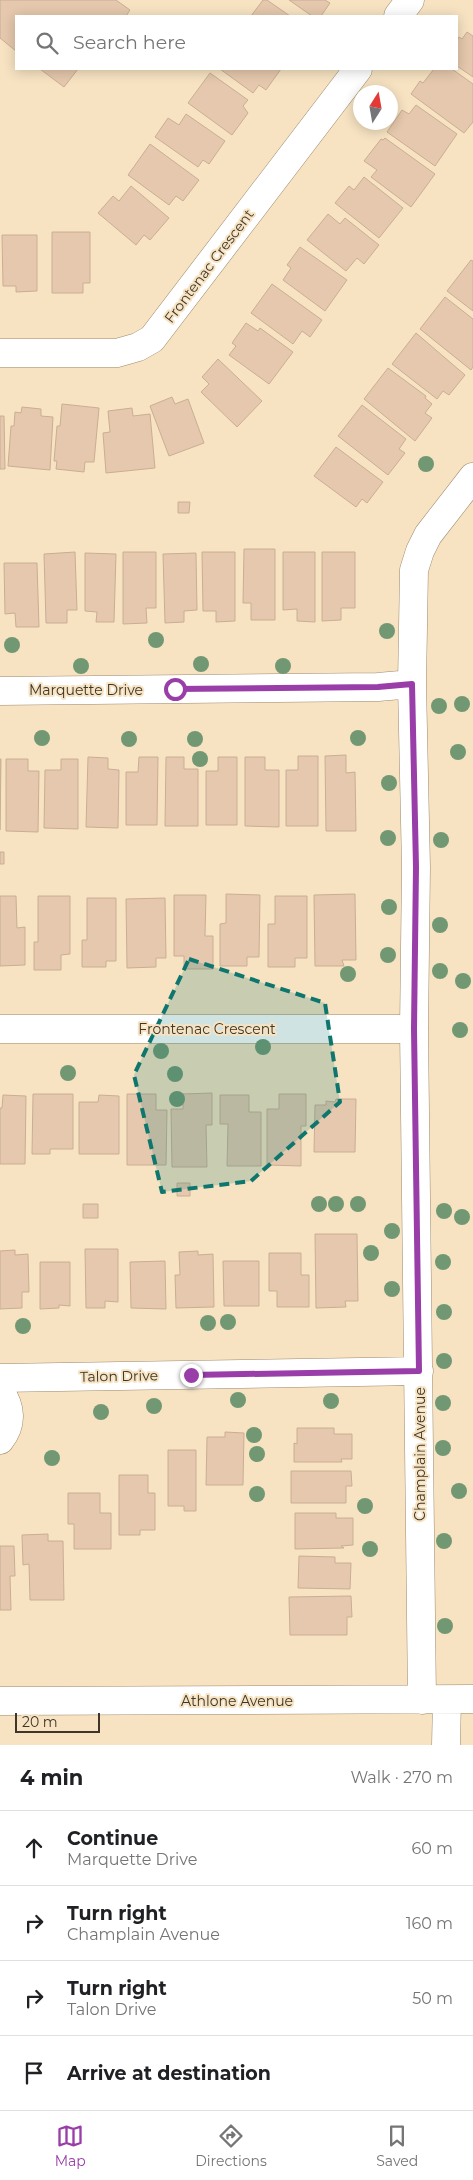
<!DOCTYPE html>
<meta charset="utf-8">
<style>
body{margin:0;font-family:Montserrat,sans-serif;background:#f2f2f2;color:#202124}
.compass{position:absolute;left:353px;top:85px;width:45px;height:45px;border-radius:50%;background:#fff;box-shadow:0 2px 12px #0003;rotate:11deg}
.scale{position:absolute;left:15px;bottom:12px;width:85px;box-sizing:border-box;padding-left:5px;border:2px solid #3d3629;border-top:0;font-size:14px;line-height:18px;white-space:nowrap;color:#3d3629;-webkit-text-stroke:4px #f7e3c2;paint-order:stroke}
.stop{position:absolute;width:15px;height:15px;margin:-11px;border:4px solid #993ea8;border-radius:50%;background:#fff}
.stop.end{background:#993ea8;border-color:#fff;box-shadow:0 1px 5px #0008}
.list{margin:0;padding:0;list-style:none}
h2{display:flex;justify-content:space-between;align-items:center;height:65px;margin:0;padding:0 20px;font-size:21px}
h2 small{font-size:16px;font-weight:400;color:#757577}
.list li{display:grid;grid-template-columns:32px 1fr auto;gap:15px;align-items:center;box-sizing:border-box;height:75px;padding:0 20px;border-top:1px solid #e0e0e0}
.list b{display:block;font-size:19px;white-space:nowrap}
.list p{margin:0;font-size:16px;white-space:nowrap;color:#757577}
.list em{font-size:16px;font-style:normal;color:#757577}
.icon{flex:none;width:28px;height:28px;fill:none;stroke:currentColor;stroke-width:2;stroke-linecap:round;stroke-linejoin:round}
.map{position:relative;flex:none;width:473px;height:1745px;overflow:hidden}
.search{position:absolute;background:#fff;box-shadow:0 2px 12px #0003;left:15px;right:15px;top:15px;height:55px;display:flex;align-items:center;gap:12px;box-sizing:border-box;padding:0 18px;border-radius:0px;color:#757577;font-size:19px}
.sheet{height:365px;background:#fff}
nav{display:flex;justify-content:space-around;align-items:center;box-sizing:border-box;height:70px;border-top:1px solid #e0e0e0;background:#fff;font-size:14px;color:#757577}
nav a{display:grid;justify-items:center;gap:2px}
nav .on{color:#993ea8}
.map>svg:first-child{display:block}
.building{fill:#e5c8ad;stroke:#caae94}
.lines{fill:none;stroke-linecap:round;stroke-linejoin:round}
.minor-casing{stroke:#9d8a6c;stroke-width:29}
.minor{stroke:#fff;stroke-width:28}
.tree{fill:#719872}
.route{stroke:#993ea8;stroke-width:6}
.marked{fill:#0f766e;fill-opacity:0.2;stroke:#0f766e;stroke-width:4;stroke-dasharray:10 6;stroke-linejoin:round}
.labels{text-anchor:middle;stroke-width:4;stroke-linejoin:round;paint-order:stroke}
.street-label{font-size:14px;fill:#3d3629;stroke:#f7e3c2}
</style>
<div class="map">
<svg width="473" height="1745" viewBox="0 0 473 1745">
<rect width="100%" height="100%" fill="#f7e3c2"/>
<path class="building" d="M0 0H116L130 10 126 16H16V51L0 38Z
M263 0H267L290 16H251Z
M289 0H325L330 3 321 16H312Z
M467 32 473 36V77L457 66V40L459 37 462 39Z
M40 69H78L64 87Z
M220 69H281L266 90 259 85 253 93Z
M434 69H452L473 84V122L464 133 411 94 420 81 423 83Z
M210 73 248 100 243 106 248 113 232 135 188 103Z
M416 105 457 134 435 166 387 132 402 110 409 114Z
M186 114 225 141 209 164 203 160 198 167 155 137 168 118 179 125Z
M385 138 435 174 411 207 371 177 377 170 364 161 381 139 383 140Z
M150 144 199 180 183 201 176 196 169 205 128 175Z
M364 177 403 208 379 238 335 203 349 186 354 190Z
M131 186 169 218 150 240 144 235 136 245 98 213 113 196 119 201Z
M328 214 340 224 345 218 379 245 364 264 357 258 346 271 307 240Z
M52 232H90V283H83V293H52Z
M2 235H37V291L16 292V286H3Z
M300 247 347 280 325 311 283 280 291 268 287 265Z
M471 260 473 261V311L447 291Z
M272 284 322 320 310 337 302 331 293 344 251 313Z
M445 297 473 319V367L471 370 420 329Z
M246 323 258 331 260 328 293 352 269 384 229 355 236 346 232 343Z
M416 333 465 375 449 395 443 391 437 399 392 364Z
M218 359 262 401 237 427 201 392 209 384 202 377Z
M388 368 426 396 425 398 432 404 425 413 432 418 415 441 364 399Z
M172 397 175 404 188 399 204 443 169 456 150 406Z
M62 404 99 408 94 462H85L84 472 56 469 57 461H54L57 426H60Z
M362 405 406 439 399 449 405 453 388 475 338 436Z
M22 407 41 409V416L53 417 50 470 8 466 11 426H14L15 412 21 413Z
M132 408 133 416 150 414 155 468 106 473 103 433 110 432 108 411Z
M0 416H4L5 469H0Z
M336 447 383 482 367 503 362 499 356 507 314 476Z
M178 502H190L189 513H178Z
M244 549H275V620H251V603H243Z
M75 552 77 610H67V623H46L44 554Z
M123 552H156V608H146L147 623 123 624Z
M202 552H235V621L216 622V611H203Z
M283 552H315V622L297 621V609L283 610Z
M322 552H355V608H341V620L322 621Z
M85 553 116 554 114 622H96L97 612 85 611Z
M196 553 197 610 184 611V622L165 623 163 554Z
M4 563H37L39 627H16L15 613 5 614Z
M346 755V773L355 772 356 831H326L325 756Z
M298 756H318V826H286V770H298Z
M88 757 108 758V769L119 770 118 828 86 827Z
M139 757H158L157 825H126V772H138Z
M166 757H184V769H198V826H165Z
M218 757H237V825H206V771H218Z
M245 757H265V770H279V827L245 826Z
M0 759H1L0 830Z
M6 759H28V771H39L38 832 6 831Z
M61 759H78V829L44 828 45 770H61Z
M0 852H4V864H0Z
M226 894 260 895 259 957H247V966H220V924L226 923Z
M355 894 356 960H342L344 966H315L314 895Z
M174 895H206L205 936H213V969H184V956H174Z
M0 896H16L17 928 25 927V965L0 966Z
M38 896H70V954L61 955V970H34V942H38Z
M275 896H307V958H295V967H268V924H275Z
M87 898H116V961H106V967H82V940H87Z
M165 898 166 958H156V967L127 968 126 899Z
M212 1093V1125H206L207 1167H172L171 1109H183V1094Z
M33 1094H73V1149H50V1154H32Z
M127 1094H156V1110H167L166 1165H127Z
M279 1094H306V1126H301V1166L267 1165V1109H279Z
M3 1095 26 1096 25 1164H0V1108H2Z
M99 1095 119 1096V1154H79V1102H98Z
M220 1095H249V1112H261V1166H227L228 1124H220Z
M336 1099H356L355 1152H314L315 1105H326V1101L335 1102Z
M177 1183H190V1196H177Z
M83 1204H98V1218H83Z
M315 1234H357L358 1301H345L346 1307 316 1308Z
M85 1249H118V1302L105 1301V1308H86Z
M15 1250V1255L28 1254 29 1292H22V1308L0 1309V1251Z
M198 1251V1255L213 1254 214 1307 176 1308 175 1275H180L179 1252Z
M269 1253H301V1275H309V1307H277V1291H269Z
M165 1261 166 1309 131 1308 130 1262Z
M223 1261H259V1306H224Z
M40 1262H70V1306L59 1305V1308L40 1309Z
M297 1428H334V1434H352V1459H341L342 1462H294V1443L297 1444Z
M225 1432 244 1433 243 1485H206L207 1437H225Z
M168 1450H196V1511H184V1506H168Z
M291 1471H351L352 1486H346V1503H291Z
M119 1475H148V1493H155V1530H140V1535H119Z
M68 1493H100V1513H111V1549H74V1524H68Z
M295 1513H336V1518H353V1545L341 1546 344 1548 295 1549Z
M48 1534V1541H63L64 1600H30L29 1564 23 1565 22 1535Z
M0 1546H14L15 1576H10L11 1610H0Z
M299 1556 335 1557V1563H351L350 1589 298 1588Z
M351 1596 352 1617H347V1635H290L289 1597Z"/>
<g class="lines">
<g class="minor-casing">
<path id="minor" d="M398 16 410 0
M0 353H117L138 347 152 339 358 69
M0 691 378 687 412 684
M0 1029H414
M0 1378 419 1371
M0 1391C11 1407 13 1424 0 1440
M422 1700 414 1029 416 867 412 684 414 570 420 551 428 535 473 477
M0 1701 473 1699
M446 1745 447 1700"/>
</g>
<use href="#minor" class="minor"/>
</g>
<g class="tree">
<circle cx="426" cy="464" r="8"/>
<circle cx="387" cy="631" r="8"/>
<circle cx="156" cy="640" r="8"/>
<circle cx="12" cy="645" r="8"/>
<circle cx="201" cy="664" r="8"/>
<circle cx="81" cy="666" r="8"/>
<circle cx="283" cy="666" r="8"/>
<circle cx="462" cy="704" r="8"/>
<circle cx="439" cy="706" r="8"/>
<circle cx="42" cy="738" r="8"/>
<circle cx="358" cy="738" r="8"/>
<circle cx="129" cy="739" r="8"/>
<circle cx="195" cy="739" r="8"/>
<circle cx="458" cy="752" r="8"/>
<circle cx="200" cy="759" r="8"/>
<circle cx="389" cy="783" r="8"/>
<circle cx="388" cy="838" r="8"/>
<circle cx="441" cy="840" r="8"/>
<circle cx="389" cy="907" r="8"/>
<circle cx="440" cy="925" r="8"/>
<circle cx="388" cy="955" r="8"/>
<circle cx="440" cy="971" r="8"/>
<circle cx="348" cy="974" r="8"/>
<circle cx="463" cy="981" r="8"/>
<circle cx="460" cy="1030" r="8"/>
<circle cx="263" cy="1047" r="8"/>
<circle cx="161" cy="1051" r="8"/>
<circle cx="68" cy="1073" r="8"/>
<circle cx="175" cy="1074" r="8"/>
<circle cx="177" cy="1099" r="8"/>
<circle cx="319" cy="1204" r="8"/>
<circle cx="336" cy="1204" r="8"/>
<circle cx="358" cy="1204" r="8"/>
<circle cx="444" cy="1211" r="8"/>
<circle cx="462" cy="1217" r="8"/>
<circle cx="392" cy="1231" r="8"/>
<circle cx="371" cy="1253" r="8"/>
<circle cx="443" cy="1262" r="8"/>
<circle cx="392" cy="1289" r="8"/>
<circle cx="444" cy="1312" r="8"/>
<circle cx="228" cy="1322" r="8"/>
<circle cx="208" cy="1323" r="8"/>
<circle cx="23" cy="1326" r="8"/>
<circle cx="444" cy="1361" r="8"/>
<circle cx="238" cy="1400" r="8"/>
<circle cx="331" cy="1401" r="8"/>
<circle cx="443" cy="1403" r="8"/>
<circle cx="154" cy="1406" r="8"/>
<circle cx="101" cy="1412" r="8"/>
<circle cx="254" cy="1435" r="8"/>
<circle cx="443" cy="1448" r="8"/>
<circle cx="257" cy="1454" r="8"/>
<circle cx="52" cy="1458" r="8"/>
<circle cx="459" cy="1491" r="8"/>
<circle cx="257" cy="1494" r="8"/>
<circle cx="365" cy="1506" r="8"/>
<circle cx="444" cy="1541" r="8"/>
<circle cx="370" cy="1549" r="8"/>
<circle cx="445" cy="1626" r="8"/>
</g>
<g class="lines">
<path class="route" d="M175 689 378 687 412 684 416 867 414 1029 419 1371 191 1375"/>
</g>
<path class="marked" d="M189 959 325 1003 340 1102 251 1181 162 1192 134 1075Z"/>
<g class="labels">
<g class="street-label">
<text transform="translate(209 266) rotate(-53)" y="5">Frontenac Crescent</text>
<text x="86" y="695">Marquette Drive</text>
<text x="207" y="1034">Frontenac Crescent</text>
<text transform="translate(119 1376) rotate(-1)" y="5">Talon Drive</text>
<text transform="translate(420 1454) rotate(-90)" y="5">Champlain Avenue</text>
<text x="237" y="1706">Athlone Avenue</text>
</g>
</g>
</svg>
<svg class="compass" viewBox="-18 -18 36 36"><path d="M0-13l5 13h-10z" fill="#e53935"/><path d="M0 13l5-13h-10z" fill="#757577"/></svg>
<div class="scale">20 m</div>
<div class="stop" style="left:175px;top:689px"></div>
<div class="stop end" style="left:191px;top:1375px"></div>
<div class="search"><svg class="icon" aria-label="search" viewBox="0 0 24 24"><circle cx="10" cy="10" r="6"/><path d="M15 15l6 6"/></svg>Search here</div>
</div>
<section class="sheet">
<h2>4 min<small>Walk · 270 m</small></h2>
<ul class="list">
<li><svg class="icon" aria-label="ahead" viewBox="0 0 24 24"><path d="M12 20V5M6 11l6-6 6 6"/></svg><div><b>Continue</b><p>Marquette Drive</p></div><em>60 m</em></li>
<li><svg class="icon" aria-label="right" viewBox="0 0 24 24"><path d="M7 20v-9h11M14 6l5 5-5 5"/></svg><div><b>Turn right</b><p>Champlain Avenue</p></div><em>160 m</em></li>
<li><svg class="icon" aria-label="right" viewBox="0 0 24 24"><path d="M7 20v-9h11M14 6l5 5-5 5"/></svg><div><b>Turn right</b><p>Talon Drive</p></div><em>50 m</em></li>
<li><svg class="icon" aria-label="arrive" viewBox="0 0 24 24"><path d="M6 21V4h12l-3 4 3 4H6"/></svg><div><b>Arrive at destination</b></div></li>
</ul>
</section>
<nav>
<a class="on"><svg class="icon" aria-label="map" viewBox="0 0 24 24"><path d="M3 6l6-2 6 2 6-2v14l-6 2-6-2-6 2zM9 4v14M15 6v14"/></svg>Map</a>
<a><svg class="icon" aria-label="directions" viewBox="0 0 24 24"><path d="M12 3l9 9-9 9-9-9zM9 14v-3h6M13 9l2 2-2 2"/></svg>Directions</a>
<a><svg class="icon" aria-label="saved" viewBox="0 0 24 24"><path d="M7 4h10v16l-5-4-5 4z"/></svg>Saved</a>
</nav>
